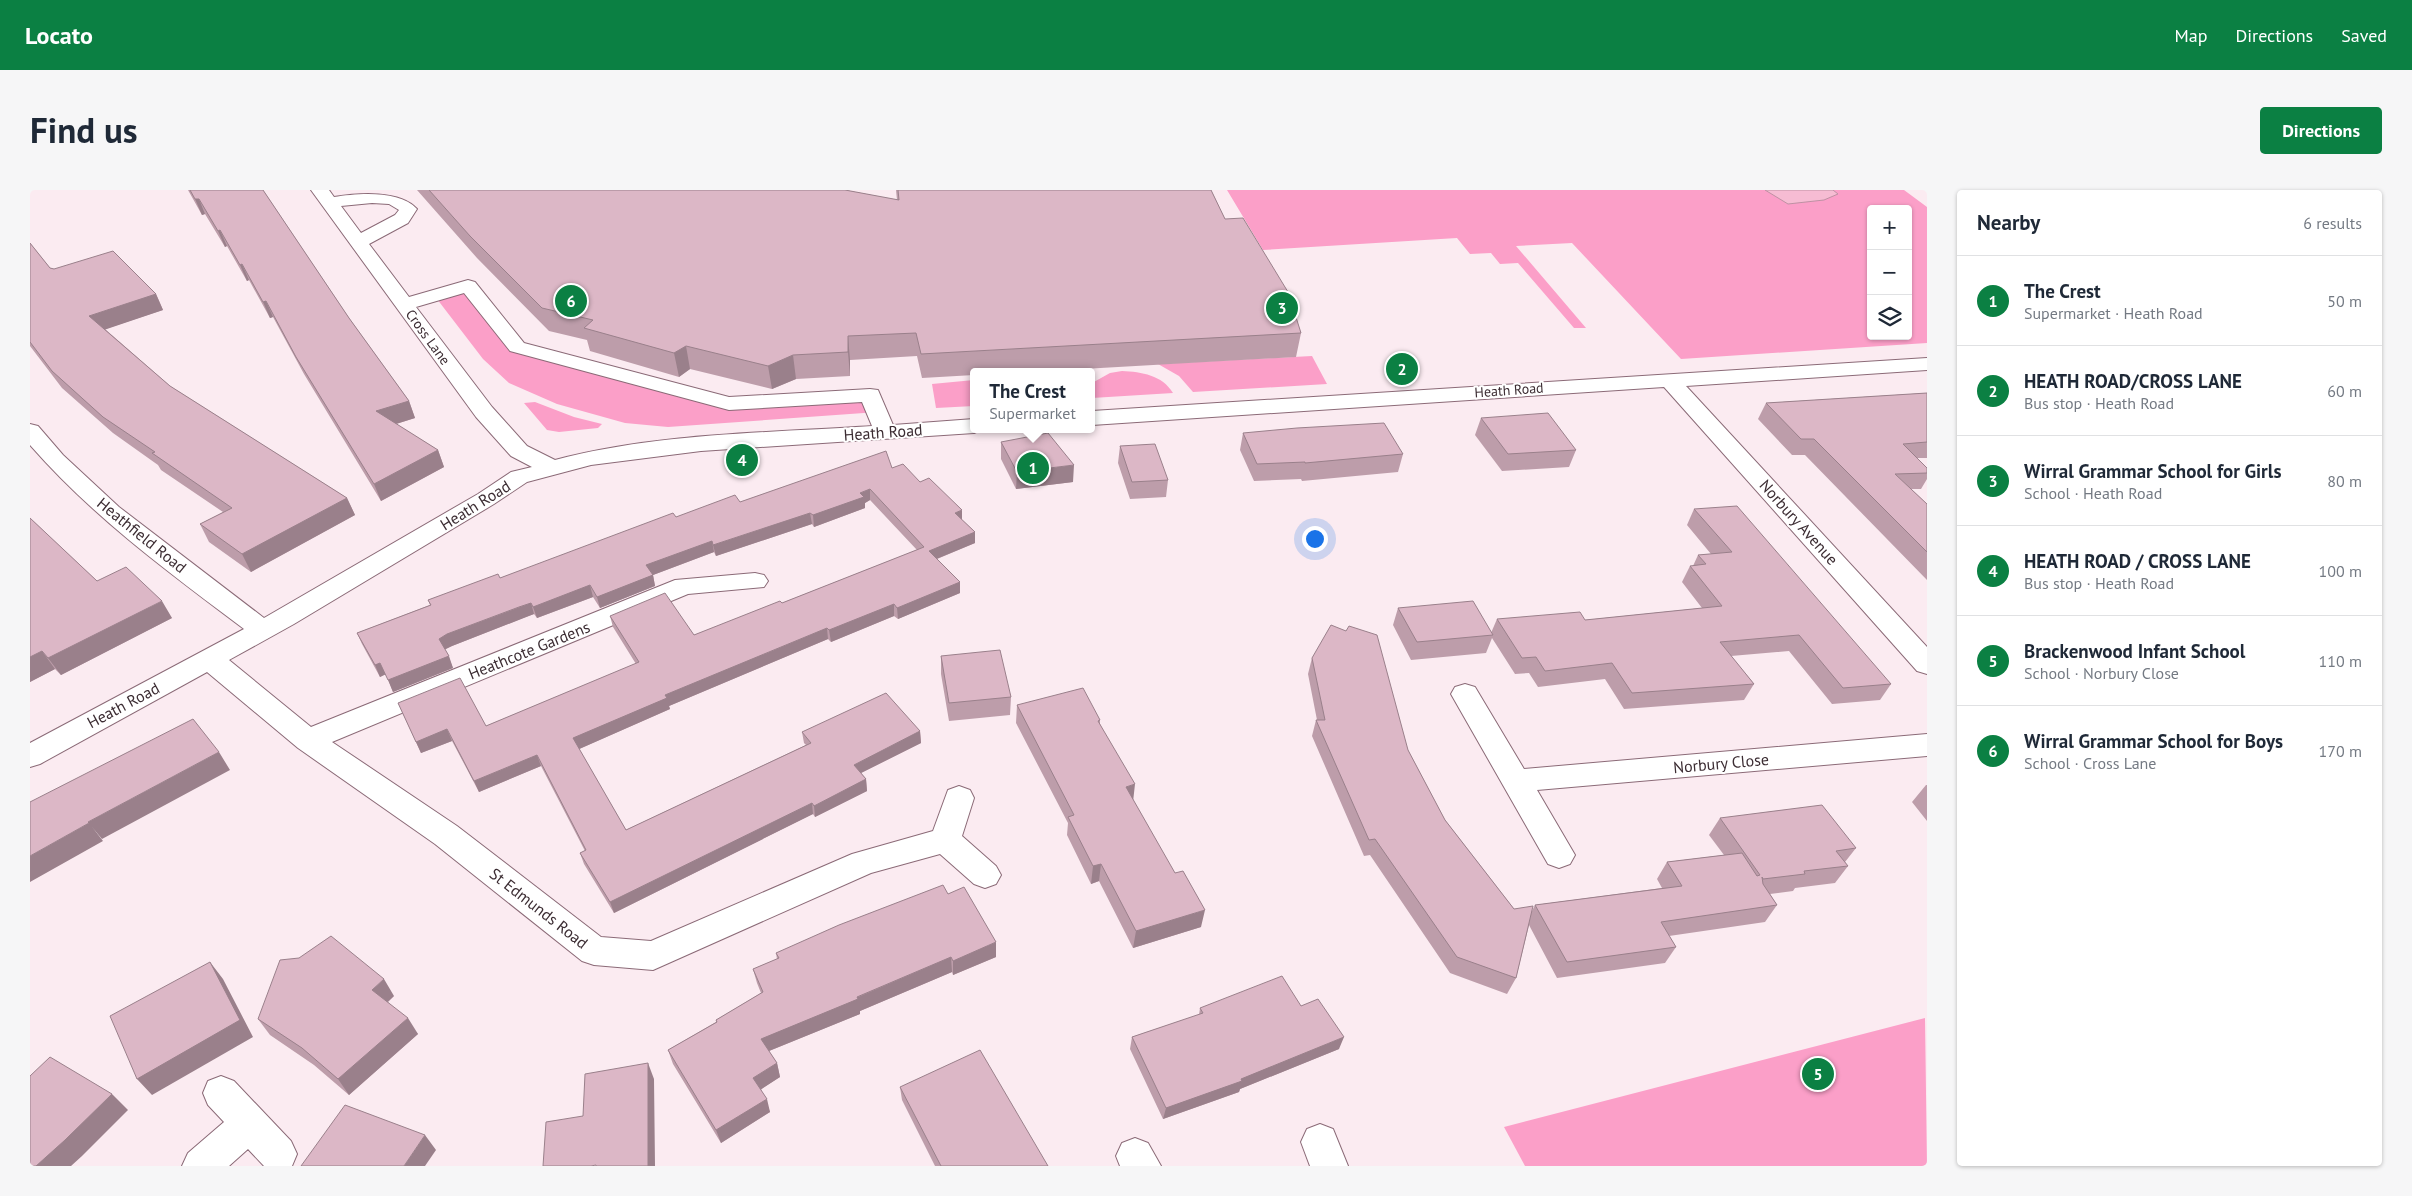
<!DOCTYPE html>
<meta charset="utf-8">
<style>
body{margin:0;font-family:"PT Sans",sans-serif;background:#f6f6f7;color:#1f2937}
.controls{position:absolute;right:15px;top:15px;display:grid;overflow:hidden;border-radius:5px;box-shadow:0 1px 4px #0004}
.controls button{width:45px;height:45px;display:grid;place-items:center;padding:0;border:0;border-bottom:1px solid #e0e1e3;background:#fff;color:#1f2937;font:25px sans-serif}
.you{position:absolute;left:1284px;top:348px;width:18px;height:18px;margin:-12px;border:4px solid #fff;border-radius:50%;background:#1a73e8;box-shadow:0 0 0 8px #1a73e833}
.badge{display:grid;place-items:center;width:32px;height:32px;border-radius:50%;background:#0b8043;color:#fff;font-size:16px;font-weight:700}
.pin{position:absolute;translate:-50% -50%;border:2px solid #fff;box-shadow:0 1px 5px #0006}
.popup{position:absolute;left:940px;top:178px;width:125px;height:65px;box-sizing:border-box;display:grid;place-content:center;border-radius:5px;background:#fff;filter:drop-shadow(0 1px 4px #0005);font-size:16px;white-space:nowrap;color:#747a83}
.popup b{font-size:19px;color:#1f2937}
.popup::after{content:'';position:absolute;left:50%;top:100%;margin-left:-10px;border:10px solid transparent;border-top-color:#fff}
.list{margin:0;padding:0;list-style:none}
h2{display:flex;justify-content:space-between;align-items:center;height:65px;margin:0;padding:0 20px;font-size:21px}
h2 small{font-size:16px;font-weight:400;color:#747a83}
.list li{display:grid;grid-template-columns:32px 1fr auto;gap:15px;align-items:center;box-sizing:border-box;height:90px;padding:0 20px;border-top:1px solid #e0e1e3}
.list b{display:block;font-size:19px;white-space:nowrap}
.list p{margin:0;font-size:16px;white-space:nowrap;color:#747a83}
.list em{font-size:16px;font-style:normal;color:#747a83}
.icon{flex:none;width:28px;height:28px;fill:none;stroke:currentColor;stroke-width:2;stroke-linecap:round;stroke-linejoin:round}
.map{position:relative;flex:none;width:1897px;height:976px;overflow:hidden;border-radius:5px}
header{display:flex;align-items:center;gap:30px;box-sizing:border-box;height:70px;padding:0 25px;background:#0b8043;color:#fff}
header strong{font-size:24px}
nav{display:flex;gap:28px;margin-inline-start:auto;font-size:18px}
.intro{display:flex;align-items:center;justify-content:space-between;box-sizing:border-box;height:120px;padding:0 30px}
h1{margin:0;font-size:35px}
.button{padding:12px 22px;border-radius:5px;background:#0b8043;color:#fff;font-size:18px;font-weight:700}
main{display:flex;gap:30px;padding:0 30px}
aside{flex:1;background:#fff;border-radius:5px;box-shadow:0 1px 4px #0004}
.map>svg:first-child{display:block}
.green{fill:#fb9fc8;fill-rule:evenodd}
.water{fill:#f6bcd3;stroke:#be91a3}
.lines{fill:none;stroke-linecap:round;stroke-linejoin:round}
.minor-casing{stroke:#8b6a77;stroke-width:2}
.minor{fill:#fff;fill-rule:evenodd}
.wall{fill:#bd9daa}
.shaded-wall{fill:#9a808b}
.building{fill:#dcb7c6;stroke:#9a808b}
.labels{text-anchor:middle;stroke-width:4;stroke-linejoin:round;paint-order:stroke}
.far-street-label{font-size:14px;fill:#3c2d33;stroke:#fff}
.street-label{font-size:16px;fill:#3c2d33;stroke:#fff}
</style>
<header>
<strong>Locato</strong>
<nav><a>Map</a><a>Directions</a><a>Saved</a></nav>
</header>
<div class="intro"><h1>Find us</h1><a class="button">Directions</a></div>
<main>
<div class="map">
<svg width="1897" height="976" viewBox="0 0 1897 976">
<rect width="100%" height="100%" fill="#fbebf1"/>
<path class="green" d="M1197 0H1874L1897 17V153L1651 169 1542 53 1486 56 1556 138H1544L1488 73 1470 74 1461 63 1440 64 1427 48 1233 60ZM1841 19H1878V146H1841Z
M436 101 472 148 692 216 828 208 848 222 638 237 595 233 527 214 479 193 453 169 407 109Z
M1282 166 1297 194 1163 202 1149 186 1128 174Z
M1092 181C1112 182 1132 185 1143 203L1062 208V193L1080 183Z
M944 190V216L906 218 902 194Z
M505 212 544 227 572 234 568 238 529 242 517 240 494 213Z
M1895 828 1897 976H1495L1474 937Z"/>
<path class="water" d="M1735 0H1803L1808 4 1794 10 1758 14Z"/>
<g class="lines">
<g class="minor-casing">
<path id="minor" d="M281 0H299L304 7C329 3 370 0 387 19L378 33 339 54 379 107 438 90 445 92 494 153 699 207 840 199 848 200 863 235 944 229V239H953L944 243 671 261 561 275 497 292 464 314 264 434 199 470 281 537 645 390 725 383 734 385 738 391 734 397 658 404 302 552 427 636 571 747 621 751 822 664 903 641 918 600 929 596 940 600 944 608 932 646 966 676 971 685 966 694 955 698 944 694 910 664 841 683 623 780 564 775 552 771 405 654 268 558 177 482 10 574 0 577V553L214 439C138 382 62 326 0 255V234L8 236 33 265 89 317 234 428 448 304 481 282 502 277 481 266 446 227ZM342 13 359 14 369 20 365 25 331 43 311 16ZM434 103 480 161 699 220 832 212 842 236C737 243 627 243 525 270L497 256 462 217 386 117Z
M1897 168V180L1656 196 1897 457V484L1887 481 1634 197 1062 235V221Z
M1435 494 1445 497 1494 579 1897 544V566L1507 600 1545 665 1540 674 1529 678 1518 674 1421 504 1425 497Z
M191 886 204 891 261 951 267 964 262 976H234L218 959 199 976H152L158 963 194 932 178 915 173 903 178 891Z
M1290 934 1303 939 1318 976H1280L1271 952 1277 939Z
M1105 948 1118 953 1131 976H1090L1086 966 1092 953Z"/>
</g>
<use href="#minor" class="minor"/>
</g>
<path class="wall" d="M158 0H233L319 128 379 211 385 228 366 234 408 260 414 277 351 311 274 184 243 127 240 128 219 90 217 91 197 56 195 57 175 24 172 25Z
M387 0H815L867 10 866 0H1181L1195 29 1271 143 1266 167 1000 182H944V185L892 188 887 166 820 170V186L766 189 742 199 660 179 649 187 560 161 557 150 519 141 447 68Z
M0 53 20 78 126 104 133 120 75 139 140 196 317 308 325 325 221 382 179 352 170 334 193 322 131 280 128 275 83 243 32 198 0 156Z
M1897 203V268H1887L1897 278V289L1891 299H1881L1897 314V390L1775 265H1762L1728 229 1736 213Z
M1451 228 1546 260 1539 277 1472 281 1445 245Z
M1213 243 1373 264 1368 282 1272 291 1271 289 1224 291 1210 260Z
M971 252 1043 292 986 299 971 269Z
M1090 256 1138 290 1136 307 1100 309 1088 273Z
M862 278 890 292 932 330 945 342V353L907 369 930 392V403L868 429 864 426 801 452 798 449 639 516 640 519 549 559 596 640 776 555 774 553 772 542 890 541 891 553 831 583 836 589 837 601 785 627 783 624 584 723 554 674 550 663 555 661 511 576 449 602 422 551 391 563 368 513 456 536 606 474 583 437 580 426 664 445 752 413 887 360 840 310 835 313V318L784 337 782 334 686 366 684 362 623 385 625 396 570 418 563 407 507 428 504 424 493 428 422 456 415 459 423 478 363 502 356 484 350 487 332 454 327 443 400 415 398 410 470 388 646 327Z
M1664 319 1861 494 1850 510 1802 514 1759 461 1701 466 1724 494 1714 510 1594 519 1575 489 1508 497 1499 483 1485 484 1462 448 1456 463 1381 470 1363 435 1368 418 1461 443 1467 429 1555 430 1672 418 1652 392 1660 376H1663L1668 365 1681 364 1657 335Z
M0 328 67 391 142 428 31 485 25 479 0 492Z
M911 466 981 507 980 525 919 531 911 484Z
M1282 468 1378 560 1415 630 1484 719 1502 721 1505 715 1632 698 1627 689 1637 672 1694 665 1679 645 1690 628 1826 658 1815 672 1818 676 1805 693 1765 698 1763 701 1740 704 1747 715 1735 732 1639 746 1646 757 1635 773 1527 788 1499 735 1486 788 1477 804 1420 783 1340 665 1334 666 1282 546 1286 530H1287L1278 484Z
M987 515 1070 530V534L1103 610 1171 737 1103 758 1069 691 1061 694 1037 645 1038 633 986 533Z
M1896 595H1897V631L1882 612Z
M918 704 966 767 923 785 922 782 830 821V824L739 861 747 873 750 887 731 899 740 922 691 953 643 874 638 860 686 832V830L731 803 727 793 723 779 747 769 746 763Z
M364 806 358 812 388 844 319 905 284 875 240 845 228 829Z
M1170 818 1309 859 1210 899 1209 902 1133 929 1100 859 1102 847 1169 825Z
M870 897 1018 976H905L872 910Z"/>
<path class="shaded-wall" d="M165 9H169L175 24 172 25Z
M190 40 197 56 195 57 188 41Z
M212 74 219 90 217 91 210 75Z
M126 104 133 120 68 142 59 126Z
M236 111 243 127 240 128 233 112Z
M818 146 820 170V186L818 162Z
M656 156 660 179 649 187 644 163Z
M763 165 766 189 742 199 738 176Z
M379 211 385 228 353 238 346 221Z
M408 260 414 277 351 311 344 294Z
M1044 275 1043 292 986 299 987 282Z
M840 299V310L835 313V318L784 337 783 325Z
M317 308 325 325 221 382 212 364Z
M932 320V332L925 323Z
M780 323 782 334 686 366 683 355Z
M945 342V353L899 372V361Z
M682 351 684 362 623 385 625 396 570 418 567 407 616 375Z
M930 392V403L868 429 867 418Z
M560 395 563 407 507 428 503 417Z
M132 411 142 428 31 485 18 468Z
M501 413 504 424 422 456 414 460 409 449 417 444Z
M864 414V426L801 452 799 440Z
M797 438 798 449 639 516 640 519 547 560 543 548 635 505Z
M12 461 25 479 0 492V467Z
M419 466 423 478 363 502 358 490Z
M350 473 356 484 350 487 345 475Z
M417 539 422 551 391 563 386 552Z
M890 541 891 553 825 586 824 575Z
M189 562 200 580 72 649 58 632Z
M507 565 511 576 449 602 444 591Z
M836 589 837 601 785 627 784 616Z
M1105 594 1103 612 1096 597Z
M782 613 783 624 584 723 580 712Z
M59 633 73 651 0 692V666Z
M1071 674 1069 691 1061 694 1063 676Z
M1175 720 1171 737 1103 758 1106 741Z
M966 752V767L923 785V771Z
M921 767 922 782 830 821V824L734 863 731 849Z
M180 772 193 789 223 847 122 905 107 889Z
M354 789 364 806 353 816 342 800Z
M378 828 388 844 319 905 308 889Z
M1314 847 1309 859 1210 899 1209 902 1133 929 1136 918Z
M618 873 624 889 625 976H618Z
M747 873 750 887 727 902 723 888Z
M82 904 98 920 52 966 41 976H6Z
M737 909 740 922 691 953 686 940Z
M395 945 406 960 395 976H374Z"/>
<path class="building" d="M160 0H233L319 128 379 211 346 221 408 260 344 294 266 167 236 111 233 112 212 74 210 75 190 40 188 41 169 9H165Z
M399 0H815L869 10 868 0H1181L1195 29 1213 28 1258 102 1271 143 891 164 886 143 818 146V162L763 165 738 176 656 156 644 163 554 138 563 130 512 118 440 46Z
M0 53 20 78 24 79 83 61 126 104 59 126 140 196 317 308 212 364 170 334 202 318 122 263 125 262 73 227 22 181 0 152Z
M1897 203V252L1873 254 1897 278V283L1865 284 1897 314V362L1784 249H1771L1736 213Z
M1518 223 1546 260 1478 264 1451 228Z
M1354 233 1373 264 1275 273V272L1227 274 1213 243 1267 238Z
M1018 243 1044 275 987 282 971 252Z
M1125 254 1138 290 1102 292 1090 256Z
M856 261 862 278 873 274 890 292 899 288 932 320 925 323 945 342 899 361 930 392 867 418 864 414 799 440 797 438 635 505 637 508 543 548 596 640 781 553 772 542 856 503 890 541 824 575 836 589 784 616 782 613 580 712 550 663 556 660 507 565 444 591 417 539 386 552 368 513 430 488 456 536 609 472 580 426 635 403 664 445 750 411 752 413 894 357 840 299 830 303 834 307 783 325 780 323 683 355 682 351 616 375 623 385 567 407 560 395 503 417 501 413 489 417 417 444 409 449 419 466 358 490 350 473 345 475 327 443 401 415 398 410 468 384 470 388 643 323 646 327 705 305 710 312Z
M1707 316 1861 494 1813 498 1769 445 1690 452 1724 494 1602 503 1582 473 1515 481 1506 467 1492 468 1467 429 1550 422 1555 430 1692 416 1660 376 1676 374 1668 365 1702 362 1664 319Z
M0 328 67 391 96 377 132 411 18 468 12 461 0 467Z
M1443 411 1463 445 1387 452 1368 418Z
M1301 435 1316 441 1319 436 1347 445 1378 560 1415 630 1484 719 1503 716 1486 788 1427 767 1345 649 1339 650 1286 530H1295L1282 468Z
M970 460 981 507 919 513 911 466Z
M1053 498 1070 530 1068 531 1105 594 1096 597 1145 683 1153 681 1175 720 1106 741 1071 674 1063 676 1038 627 1044 625 987 515Z
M163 529 189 562 58 632 59 633 0 666V612Z
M1792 615 1826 658 1806 661 1818 676 1774 681 1775 684 1733 689 1732 687 1733 694 1747 715 1631 732 1646 757 1537 772 1505 715 1652 696 1637 672 1712 663 1727 686 1730 685 1690 628Z
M913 695 918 704 934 697 966 752 923 771 921 767 827 807 828 809 731 849 747 873 723 888 737 909 686 940 638 860 687 832 686 830 733 802 723 779 749 768 746 763 809 735Z
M301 746 354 789 342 800 378 828 308 889 272 858 228 829 250 770 269 768Z
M180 772 210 830 107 889 80 826Z
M1252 786 1271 816 1288 809 1314 847 1211 889 1212 891 1136 918 1102 847 1173 823 1170 818Z
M950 860 1018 976H911L870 897Z
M20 867 82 904 35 950 6 976H0V886Z
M618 873V976H566V975L561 976H513L516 932 553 926 555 884Z
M315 915 395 945 374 976H271Z"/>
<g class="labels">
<g class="far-street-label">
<text transform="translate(398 147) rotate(54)" y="5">Cross Lane</text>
<text transform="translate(1479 200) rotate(-4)" y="5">Heath Road</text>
</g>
<g class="street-label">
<text transform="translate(853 242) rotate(-4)" y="6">Heath Road</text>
<text transform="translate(445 315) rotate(-32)" y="6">Heath Road</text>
<text transform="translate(1769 332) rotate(48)" y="6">Norbury Avenue</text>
<text transform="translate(112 345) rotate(39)" y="6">Heathfield Road</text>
<text transform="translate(499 460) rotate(-22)" y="6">Heathcote Gardens</text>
<text transform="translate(93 515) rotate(-28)" y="6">Heath Road</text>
<text transform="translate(1691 573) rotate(-5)" y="6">Norbury Close</text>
<text transform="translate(509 718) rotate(38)" y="6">St Edmunds Road</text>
</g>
</g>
</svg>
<div class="controls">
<button>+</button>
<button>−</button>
<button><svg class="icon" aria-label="layers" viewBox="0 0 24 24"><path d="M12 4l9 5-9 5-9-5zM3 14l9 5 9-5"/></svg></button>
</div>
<div class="you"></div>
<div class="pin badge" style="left:1003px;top:278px">1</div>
<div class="popup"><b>The Crest</b>Supermarket</div>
<div class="pin badge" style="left:1372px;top:179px">2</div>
<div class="pin badge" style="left:1252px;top:118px">3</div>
<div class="pin badge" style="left:712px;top:270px">4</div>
<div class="pin badge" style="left:1788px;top:884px">5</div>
<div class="pin badge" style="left:541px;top:111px">6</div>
</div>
<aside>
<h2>Nearby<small>6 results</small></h2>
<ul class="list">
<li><span class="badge">1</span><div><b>The Crest</b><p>Supermarket · Heath Road</p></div><em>50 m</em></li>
<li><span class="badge">2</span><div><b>HEATH ROAD/CROSS LANE</b><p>Bus stop · Heath Road</p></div><em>60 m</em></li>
<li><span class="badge">3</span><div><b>Wirral Grammar School for Girls</b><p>School · Heath Road</p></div><em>80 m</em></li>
<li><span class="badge">4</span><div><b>HEATH ROAD / CROSS LANE</b><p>Bus stop · Heath Road</p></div><em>100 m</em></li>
<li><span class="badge">5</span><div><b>Brackenwood Infant School</b><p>School · Norbury Close</p></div><em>110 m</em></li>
<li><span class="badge">6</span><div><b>Wirral Grammar School for Boys</b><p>School · Cross Lane</p></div><em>170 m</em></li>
</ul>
</aside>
</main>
